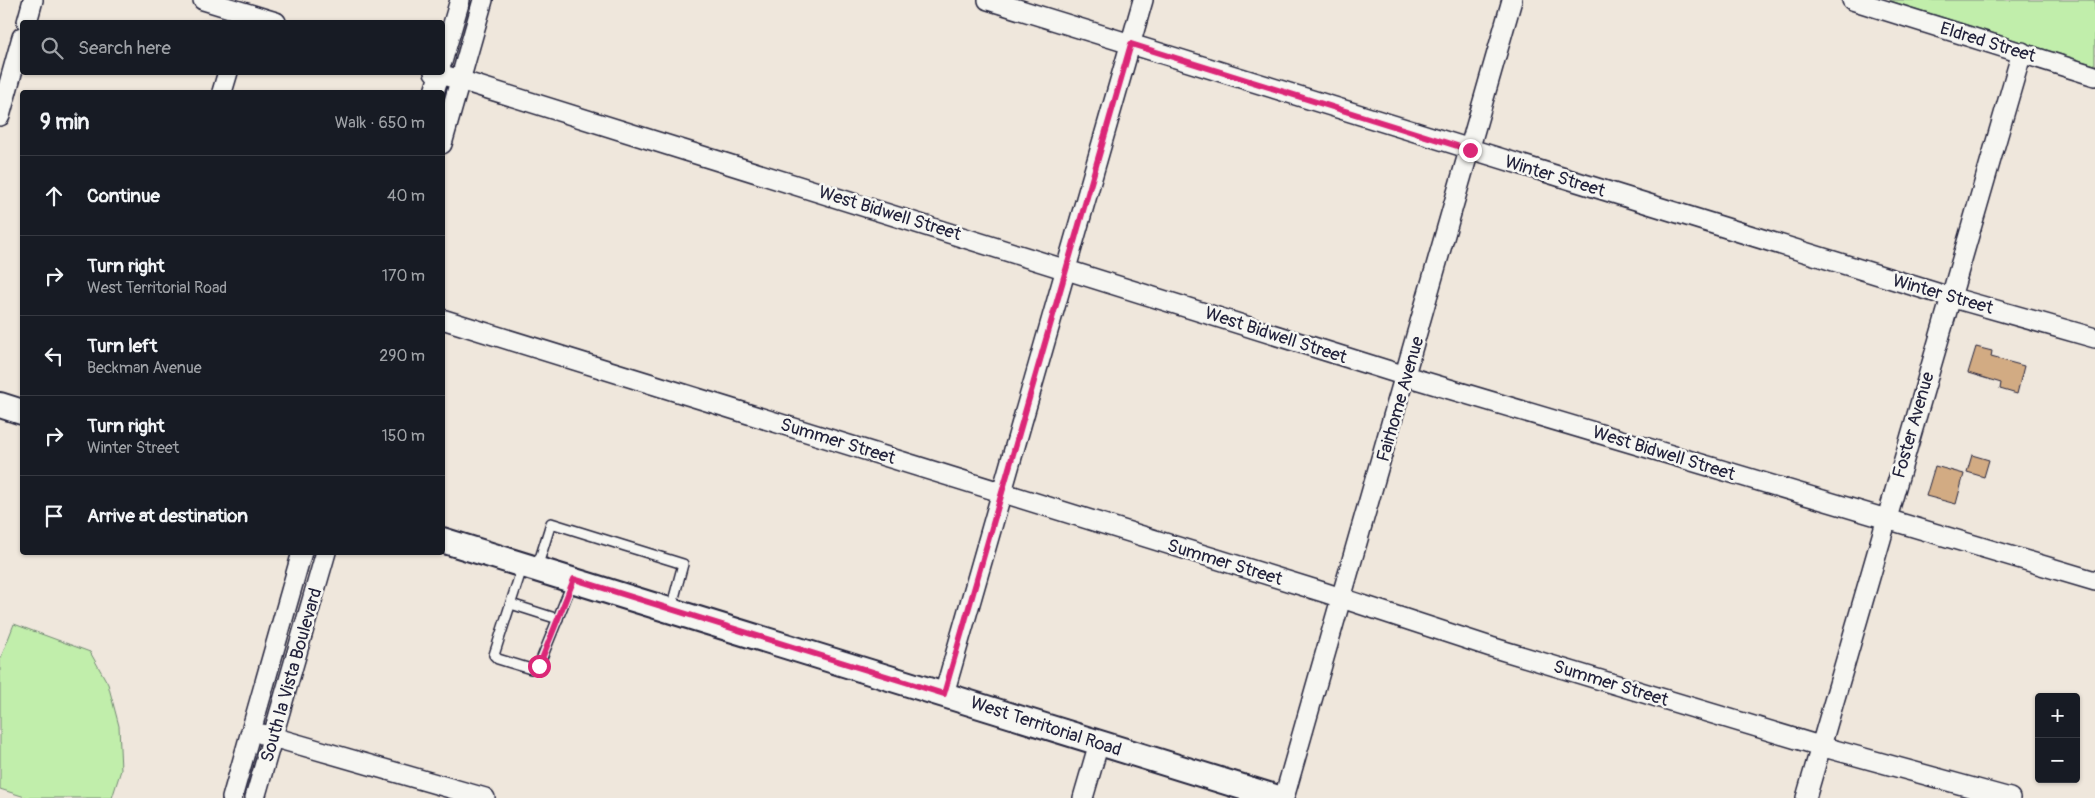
<!DOCTYPE html>
<meta charset="utf-8">
<style>
body{margin:0;font-family:Pangolin,sans-serif;background:#20242c;color:#f1f3f6}
.controls{position:absolute;right:15px;bottom:15px;display:grid;overflow:hidden;border-radius:5px;box-shadow:0 1px 4px #0004}
.controls button{width:45px;height:45px;display:grid;place-items:center;padding:0;border:0;border-bottom:1px solid #363941;background:#171b24;color:#f1f3f6;font:25px sans-serif}
.stop{position:absolute;width:15px;height:15px;margin:-11px;border:4px solid #db2777;border-radius:50%;background:#fff}
.stop.end{background:#db2777;border-color:#fff;box-shadow:0 1px 5px #0008}
.list{margin:0;padding:0;list-style:none}
h2{display:flex;justify-content:space-between;align-items:center;height:65px;margin:0;padding:0 20px;font-size:21px}
h2 small{font-size:16px;font-weight:400;color:#9ea1a6}
.list li{display:grid;grid-template-columns:32px 1fr auto;gap:15px;align-items:center;box-sizing:border-box;height:80px;padding:0 20px;border-top:1px solid #363941}
.list b{display:block;font-size:19px;white-space:nowrap}
.list p{margin:0;font-size:16px;white-space:nowrap;color:#9ea1a6}
.list em{font-size:16px;font-style:normal;color:#9ea1a6}
.icon{flex:none;width:28px;height:28px;fill:none;stroke:currentColor;stroke-width:2;stroke-linecap:round;stroke-linejoin:round}
.map{position:relative;flex:none;width:2095px;height:798px;overflow:hidden}
.search{position:absolute;background:#171b24;box-shadow:0 1px 4px #0004;left:20px;top:20px;width:425px;height:55px;display:flex;align-items:center;gap:12px;box-sizing:border-box;padding:0 18px;border-radius:5px;color:#9ea1a6;font-size:19px}
.panel{position:absolute;background:#171b24;box-shadow:0 1px 4px #0004;left:20px;top:90px;width:425px;height:465px;border-radius:5px}
.map>svg:first-child{display:block}
.green{fill:#c1eeab;stroke:#728873}
.building{fill:#d2ab83;stroke:#22223b}
.lines{fill:none;stroke-linecap:round;stroke-linejoin:round}
.service-casing{stroke:#22223b;stroke-width:12}
.minor-casing{stroke:#22223b;stroke-width:22}
.tertiary-casing{stroke:#22223b;stroke-width:28}
.service{stroke:#f6f6f2;stroke-width:9}
.minor{stroke:#f6f6f2;stroke-width:19}
.tertiary{stroke:#f6f6f2;stroke-width:24}
.route{stroke:#db2777;stroke-width:6}
.labels{text-anchor:middle;stroke-width:5;stroke-linejoin:round;paint-order:stroke}
.street-label{font-size:18px;fill:#22223b;stroke:#f6f6f2}
</style>
<div class="map">
<svg width="2095" height="798" viewBox="0 0 2095 798">
<rect width="100%" height="100%" fill="#efe7dc"/>
<filter id="ink" filterUnits="userSpaceOnUse"><feTurbulence type="fractalNoise" baseFrequency=".02" numOctaves="2"/><feDisplacementMap in="SourceGraphic" scale="10" xChannelSelector="R" yChannelSelector="G"/><feConvolveMatrix kernelMatrix="1 2 1 2 8 2 1 2 1" color-interpolation-filters="sRGB"/></filter>
<g filter="url(#ink)">
<path class="green" d="M1889 0H2095V65L1891 1Z
M14 624 90 652 108 684 119 726 121 770 112 798H28L0 789V660Z"/>
<path class="building" d="M1976 347 1992 351 1991 357 2024 366 2017 394 2000 389 2001 383 1968 373Z
M1972 455 1989 460 1984 477 1967 472Z
M1935 466 1964 474 1956 504 1926 496Z"/>
<g class="lines">
<g class="service-casing">
<path id="service" d="M523 565 494 655 498 659 531 669 539 665 573 581
M537 568 551 523 683 564 671 609
M511 604 558 619"/>
</g>
<g class="minor-casing">
<path id="minor" d="M203 0 276 22
M988 0 1950 297 2095 338
M1852 0 2095 76
M27 22 33 0
M442 62 460 0
M434 72C760 171 1084 276 1409 377 1637 447 1866 514 2095 581
M222 92 228 72
M434 92 440 72
M0 116 22 37
M442 144 483 0
M442 319 1323 592 1491 647 1820 746 2010 798
M944 694 1143 0
M262 734 485 798
M232 798 302 552
M255 798 326 552
M1083 798 1099 743
M1284 798 1512 0
M1806 798 2022 52"/>
</g>
<g class="tertiary-casing">
<path id="tertiary" d="M0 405 22 412
M442 540 1278 798"/>
</g>
<use href="#service" class="service"/>
<use href="#minor" class="minor"/>
<use href="#tertiary" class="tertiary"/>
</g>
</g>
<g class="lines" filter="url(#ink)">
<path class="route" d="M539 666 574 579 944 694 1131 44 1470 150"/>
</g>
<g class="labels">
<g class="street-label">
<text transform="translate(1988 42) rotate(17)" y="6">Eldred Street</text>
<text transform="translate(1555 176) rotate(17)" y="6">Winter Street</text>
<text transform="translate(890 213) rotate(17)" y="6">West Bidwell Street</text>
<text transform="translate(1943 294) rotate(16)" y="6">Winter Street</text>
<text transform="translate(1276 335) rotate(18)" y="6">West Bidwell Street</text>
<text transform="translate(1400 399) rotate(-74)" y="6">Fairhome Avenue</text>
<text transform="translate(1913 425) rotate(-74)" y="6">Foster Avenue</text>
<text transform="translate(838 441) rotate(17)" y="6">Summer Street</text>
<text transform="translate(1664 453) rotate(17)" y="6">West Bidwell Street</text>
<text transform="translate(1225 562) rotate(17)" y="6">Summer Street</text>
<text transform="translate(291 675) rotate(-74)" y="6">South la Vista Boulevard</text>
<text transform="translate(1611 683) rotate(17)" y="6">Summer Street</text>
<text transform="translate(1046 726) rotate(18)" y="6">West Territorial Road</text>
</g>
</g>
</svg>
<div class="controls">
<button>+</button>
<button>−</button>
</div>
<div class="stop" style="left:539px;top:666px"></div>
<div class="stop end" style="left:1470px;top:150px"></div>
<div class="search"><svg class="icon" aria-label="search" viewBox="0 0 24 24"><circle cx="10" cy="10" r="6"/><path d="M15 15l6 6"/></svg>Search here</div>
<section class="panel">
<h2>9 min<small>Walk · 650 m</small></h2>
<ul class="list">
<li><svg class="icon" aria-label="ahead" viewBox="0 0 24 24"><path d="M12 20V5M6 11l6-6 6 6"/></svg><div><b>Continue</b></div><em>40 m</em></li>
<li><svg class="icon" aria-label="right" viewBox="0 0 24 24"><path d="M7 20v-9h11M14 6l5 5-5 5"/></svg><div><b>Turn right</b><p>West Territorial Road</p></div><em>170 m</em></li>
<li><svg class="icon" aria-label="left" viewBox="0 0 24 24"><path d="M17 20v-9H6M10 6l-5 5 5 5"/></svg><div><b>Turn left</b><p>Beckman Avenue</p></div><em>290 m</em></li>
<li><svg class="icon" aria-label="right" viewBox="0 0 24 24"><path d="M7 20v-9h11M14 6l5 5-5 5"/></svg><div><b>Turn right</b><p>Winter Street</p></div><em>150 m</em></li>
<li><svg class="icon" aria-label="arrive" viewBox="0 0 24 24"><path d="M6 21V4h12l-3 4 3 4H6"/></svg><div><b>Arrive at destination</b></div></li>
</ul>
</section>
</div>
